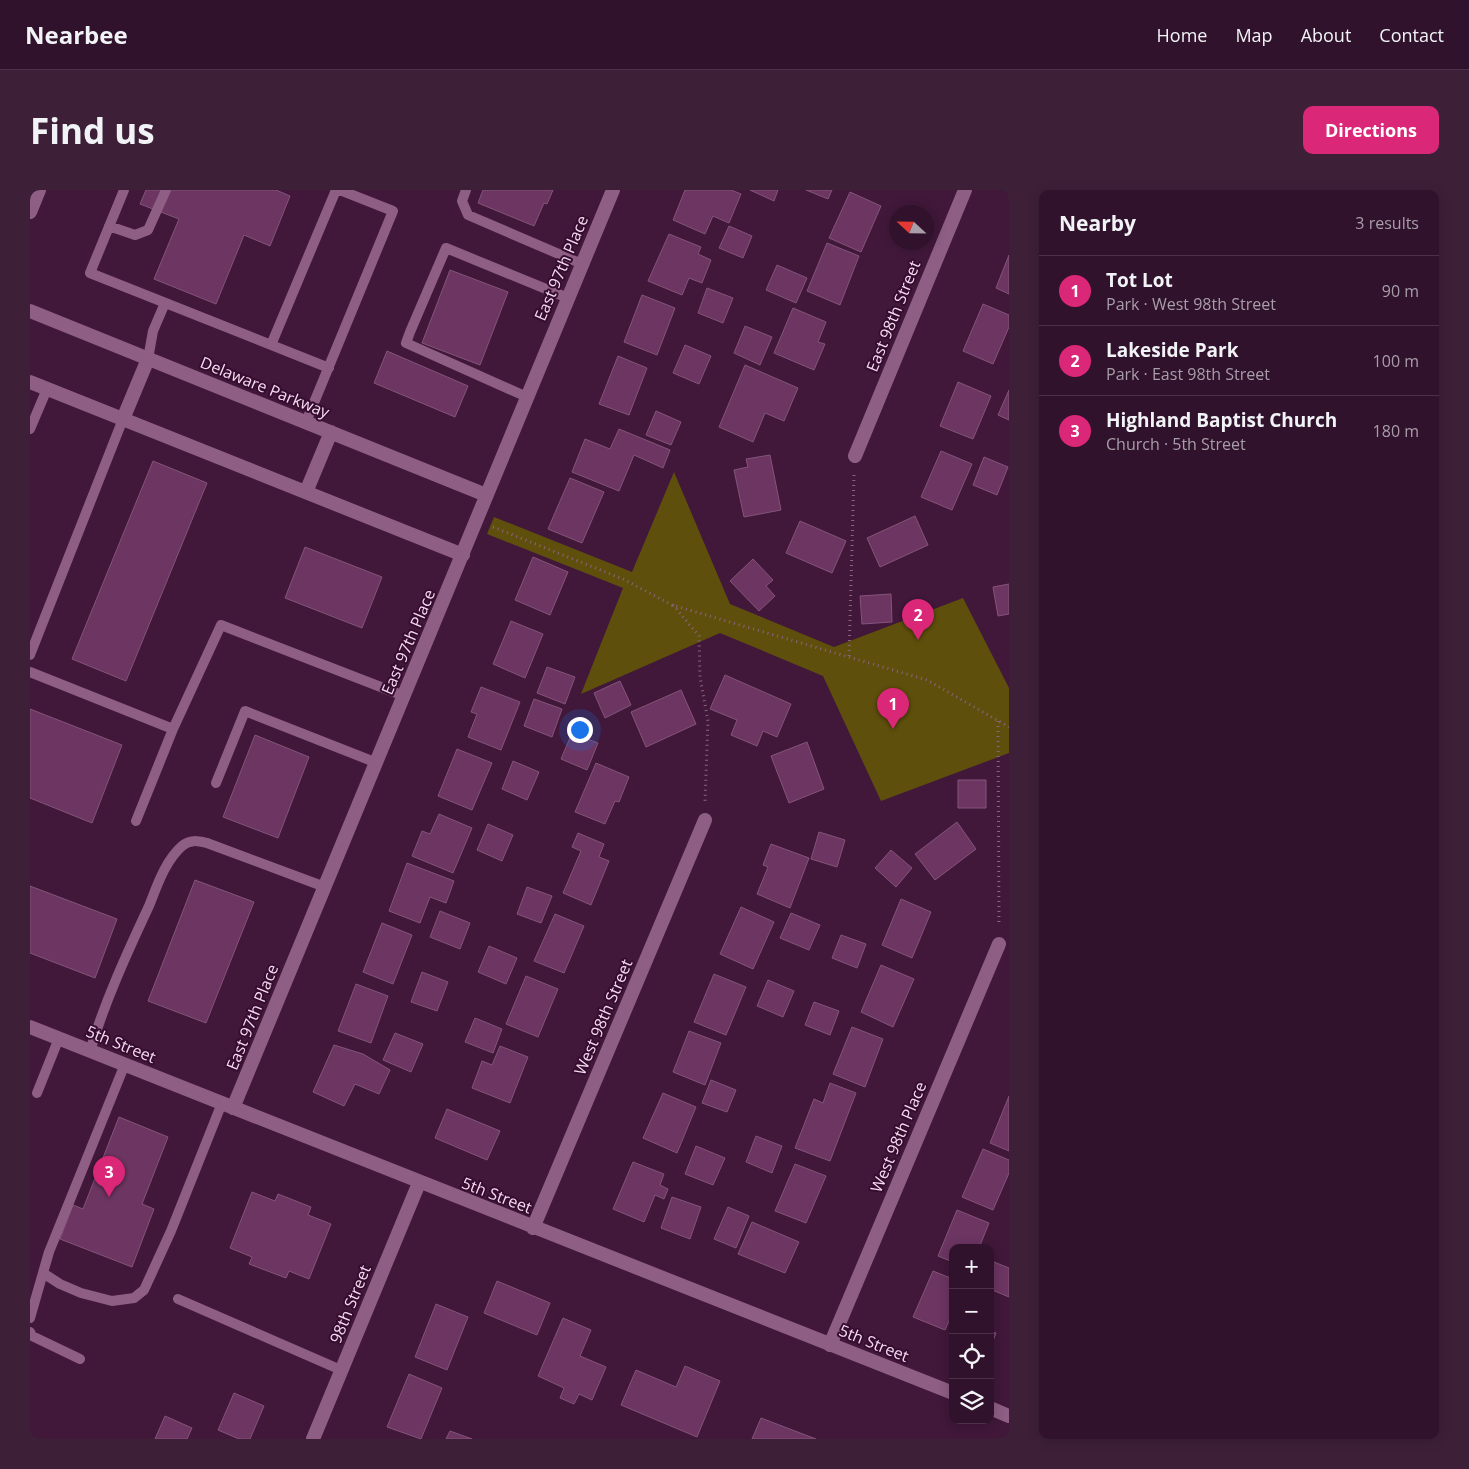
<!DOCTYPE html>
<meta charset="utf-8">
<style>
body{margin:0;font-family:"Open Sans",sans-serif;background:#3d2038;color:#f1f3f6}
.controls{position:absolute;right:15px;bottom:15px;display:grid;overflow:hidden;border-radius:10px;box-shadow:0 2px 12px #0003}
.controls button{width:45px;height:45px;display:grid;place-items:center;padding:0;border:0;border-bottom:1px solid #4c3248;background:#31122c;color:#f1f3f6;font:25px sans-serif}
.compass{position:absolute;left:859px;top:15px;width:45px;height:45px;border-radius:50%;background:#31122c;box-shadow:0 2px 12px #0003;rotate:292deg}
.you{position:absolute;left:549px;top:539px;width:18px;height:18px;margin:-12px;border:4px solid #fff;border-radius:50%;background:#1a73e8;box-shadow:0 0 0 8px #1a73e833}
.badge{display:grid;place-items:center;width:32px;height:32px;border-radius:50%;background:#db2777;color:#fff;font-size:16px;font-weight:700}
.pin{position:absolute;translate:-50% -41px;filter:drop-shadow(0 1px 2px #0008)}
.pin::after{content:'';position:absolute;top:26px;width:18px;height:15px;background:inherit;clip-path:polygon(0 0,100% 0,50% 100%)}
.list{margin:0;padding:0;list-style:none}
h2{display:flex;justify-content:space-between;align-items:center;height:65px;margin:0;padding:0 20px;font-size:21px}
h2 small{font-size:16px;font-weight:400;color:#a89ea9}
.list li{display:grid;grid-template-columns:32px 1fr auto;gap:15px;align-items:center;box-sizing:border-box;height:70px;padding:0 20px;border-top:1px solid #4c3248}
.list b{display:block;font-size:19px;white-space:nowrap}
.list p{margin:0;font-size:16px;white-space:nowrap;color:#a89ea9}
.list em{font-size:16px;font-style:normal;color:#a89ea9}
.icon{flex:none;width:28px;height:28px;fill:none;stroke:currentColor;stroke-width:2;stroke-linecap:round;stroke-linejoin:round}
.map{position:relative;flex:none;width:979px;height:1249px;overflow:hidden;border-radius:10px}
header{display:flex;align-items:center;gap:30px;box-sizing:border-box;height:70px;padding:0 25px;background:#31122c;border-bottom:1px solid #4c3248}
header strong{font-size:24px}
nav{display:flex;gap:28px;margin-inline-start:auto;font-size:18px}
.intro{display:flex;align-items:center;justify-content:space-between;box-sizing:border-box;height:120px;padding:0 30px}
h1{margin:0;font-size:35px}
.button{padding:12px 22px;border-radius:10px;background:#db2777;color:#fff;font-size:18px;font-weight:700}
main{display:flex;gap:30px;padding:0 30px}
aside{flex:1;background:#31122c;border-radius:10px;box-shadow:0 2px 12px #0003}
.map>svg:first-child{display:block}
.green{fill:#5e4f0c}
.building{fill:#6c3562;stroke:#84547a}
.lines{fill:none;stroke-linecap:round;stroke-linejoin:round}
.path{stroke:#886581;stroke-width:3;stroke-dasharray:1 4;stroke-linecap:butt}
.service{stroke:#8e5e84;stroke-width:10}
.minor{stroke:#8e5e84;stroke-width:14}
.secondary{stroke:#8e5e84;stroke-width:14}
.labels{text-anchor:middle;stroke-width:4;stroke-linejoin:round;paint-order:stroke}
.street-label{font-size:16px;fill:#f7dcf0;stroke:#360d30}
</style>
<header>
<strong>Nearbee</strong>
<nav><a>Home</a><a>Map</a><a>About</a><a>Contact</a></nav>
</header>
<div class="intro"><h1>Find us</h1><a class="button">Directions</a></div>
<main>
<div class="map">
<svg width="979" height="1249" viewBox="0 0 979 1249">
<rect width="100%" height="100%" fill="#41183a"/>
<path class="green" d="M644 282 700 414 804 457 933 408 979 498V563L851 611 793 486 690 443 551 504 593 398 457 344 464 327 602 382Z"/>
<path class="building" d="M116 0H246L260 6 240 56 214 45 186 114 124 89 149 29 110 14Z
M453 0H523L517 14 514 13 504 36 448 13Z
M655 0H701L711 4 699 33 683 26 675 44 643 30Z
M720 0H748L744 11Z
M776 0H802L798 9Z
M820 2 851 16 831 62 799 48Z
M699 36 722 46 713 68 689 58Z
M639 44 671 57 668 64 681 70 672 93 659 88 652 105 618 91Z
M797 53 829 66 810 115 777 101Z
M979 65V104L966 98Z
M747 75 777 88 766 113 736 100Z
M420 80 478 102 450 175 392 153Z
M677 98 703 108 693 133 668 123Z
M612 105 645 118 627 165 594 152Z
M953 114 979 125V137L963 174 933 161Z
M763 118 796 132 788 152 795 154 784 180 744 163Z
M715 136 742 147 730 175 704 163Z
M655 155 681 166 669 194 643 183Z
M357 161 438 196 425 227 344 193Z
M588 166 617 178 599 225 569 214Z
M715 175 768 198 754 231 735 223 723 252 689 237Z
M928 192 961 206 943 249 910 236Z
M979 200V230L968 225Z
M626 221 651 232 641 255 616 245Z
M589 239 640 260 633 278 604 265 589 301 542 282 555 249 580 259Z
M911 261 942 274 922 320 891 307Z
M740 265 751 320 714 327 704 280 718 277 716 269Z
M954 267 978 277 967 305 943 295Z
M123 271 177 293 96 491 42 469Z
M540 288 574 302 552 353 518 339Z
M885 326 898 355 850 377 837 348Z
M770 331 816 351 802 383 756 363Z
M275 357 352 387 332 438 255 408Z
M503 367 538 382 520 425 485 410Z
M723 369 743 390 736 396 745 406 729 421 700 391Z
M979 394V424L968 426 963 397Z
M861 404 862 432 832 434 830 406Z
M481 431 513 444 495 488 463 474Z
M517 477 545 487 535 514 507 503Z
M695 485 761 514 747 547 733 541 727 556 701 545 707 530 680 519Z
M590 491 601 515 575 528 564 503Z
M451 497 490 512 471 560 438 547 447 524 441 522Z
M651 500 666 534 616 557 601 522Z
M504 509 532 519 522 547 494 536Z
M0 519 92 555 62 633 0 608Z
M542 543 568 553 557 580 531 569Z
M225 545 279 567 248 648 193 627Z
M777 552 794 599 759 613 741 566Z
M427 559 462 573 442 620 408 606Z
M483 571 509 582 497 610 472 599Z
M566 573 599 587 589 612 585 611 575 634 545 622Z
M928 590H956V618H928Z
M409 624 442 638 423 683 382 666 392 641 400 644Z
M927 632 946 659 905 690 885 664Z
M458 634 483 645 472 671 447 660Z
M789 642 815 650 807 677 781 669Z
M548 643 574 654 569 667 579 671 561 715 533 703 551 661 542 657Z
M741 654 779 668 760 718 727 704 738 677 733 675Z
M861 660 882 678 866 697 845 678Z
M377 673 424 691 416 713 400 707 390 733 359 721Z
M165 690 224 712 176 833 118 811Z
M0 696 87 729 65 788 0 763Z
M497 697 522 706 511 733 487 724Z
M871 709 901 722 882 768 852 755Z
M711 717 744 732 723 779 690 764Z
M410 721 440 733 430 759 400 747Z
M761 723 790 735 779 760 750 748Z
M525 724 554 736 534 783 504 771Z
M352 733 382 745 363 794 333 782Z
M811 745 836 754 827 778 802 768Z
M459 756 487 768 476 794 448 782Z
M851 775 884 789 863 837 831 822Z
M392 782 418 792 407 821 381 812Z
M684 784 716 797 696 845 664 832Z
M496 786 528 799 508 847 476 834Z
M738 790 764 801 753 827 727 816Z
M326 794 358 806 341 853 308 841Z
M784 812 809 821 800 845 775 835Z
M445 828 472 839 463 863 435 852Z
M822 837 853 849 835 897 803 884Z
M659 841 691 853 675 895 643 882Z
M365 843 393 854 381 882 353 870Z
M304 855 333 864 360 880 349 904 325 894 314 916 283 902Z
M470 856 498 867 480 913 442 898 452 871 462 875Z
M681 890 706 900 697 922 672 913Z
M800 893 826 903 800 971 765 958 784 909 793 913Z
M633 903 666 917 647 963 613 948Z
M979 906V961L960 953Z
M417 919 470 941 457 970 405 948Z
M89 927 138 947 112 1014 124 1019 102 1077 30 1049 43 1015 53 1019Z
M726 946 752 956 742 983 716 972Z
M666 956 695 968 683 995 655 984Z
M953 959 979 970V983L963 1020 932 1007Z
M603 972 634 984 630 995 638 999 634 1009 625 1005 614 1032 583 1019Z
M765 974 796 986 776 1033 745 1021Z
M222 1002 245 1011 248 1004 281 1017 278 1025 301 1034 279 1089 259 1081 256 1088 219 1074 222 1067 200 1058Z
M642 1007 671 1017 660 1049 631 1038Z
M698 1017 719 1026 706 1058 684 1049Z
M927 1020 959 1033 949 1058H923V1072L908 1066Z
M722 1032 769 1052 755 1083 708 1064Z
M964 1072 979 1078V1107L960 1099V1081Z
M903 1081 923 1089V1122L915 1140 883 1127Z
M467 1091 520 1113 507 1145 454 1123Z
M406 1114 438 1127 417 1180 385 1167Z
M533 1128 561 1140 550 1166 576 1177 562 1210 549 1204 544 1214 530 1208 534 1198 508 1186Z
M960 1141 966 1143 960 1159Z
M655 1176 690 1191 667 1247 591 1215 606 1180 646 1197Z
M379 1184 412 1198 391 1249 357 1237Z
M204 1203 234 1216 220 1249H209L188 1240Z
M135 1226 162 1238 157 1249H125Z
M731 1228 786 1249H722Z
M420 1241 442 1249H416Z"/>
<g class="lines">
<path class="path" d="M463 337 593 389 642 415 897 490 979 537
M643 415 669 446 670 487 678 531 675 611
M819 466 824 284
M968 531 969 735"/>
<path class="service" d="M94 0 60 83 299 178
M436 0 432 11 438 25 552 74
M79 36 105 45 118 40 136 0
M241 155 306 0
M118 169 123 141 135 113
M497 207 376 153 380 142 416 58 538 108
M276 232 363 21 310 0
M0 239 17 199
M0 465 93 229
M0 482 143 539 191 435 374 506
M186 593 215 521 347 573
M106 631 143 539
M60 861C75 811 97 763 119 716 127 696 135 671 152 656 160 649 168 651 177 653L295 697
M7 903 29 848
M13 1083 30 1094 51 1103 82 1111 104 1108 114 1100 141 1041 192 913
M148 1109 311 1180
M0 1128 19 1062 95 874
M0 1142 2 1146 50 1169"/>
<path class="minor" d="M0 121 456 305
M0 192 433 365
M93 229 118 169
M825 266 935 0
M276 302 301 242
M0 837 923 1203
M203 918 583 0
M503 1038 675 630
M800 1155 969 754
M960 1218 979 1226
M283 1249 389 993"/>
<path class="secondary" d="M0 22 9 0"/>
</g>
<g class="labels">
<g class="street-label">
<text transform="translate(531 78) rotate(-67)" y="6">East 97th Place</text>
<text transform="translate(863 126) rotate(-68)" y="6">East 98th Street</text>
<text transform="translate(235 197) rotate(22)" y="6">Delaware Parkway</text>
<text transform="translate(378 452) rotate(-67)" y="6">East 97th Place</text>
<text transform="translate(222 827) rotate(-68)" y="6">East 97th Place</text>
<text transform="translate(573 827) rotate(-67)" y="6">West 98th Street</text>
<text transform="translate(91 854) rotate(22)" y="6">5th Street</text>
<text transform="translate(868 947) rotate(-67)" y="6">West 98th Place</text>
<text transform="translate(467 1005) rotate(21)" y="6">5th Street</text>
<text transform="translate(320 1114) rotate(-68)" y="6">98th Street</text>
<text transform="translate(844 1153) rotate(22)" y="6">5th Street</text>
</g>
</g>
</svg>
<div class="controls">
<button>+</button>
<button>−</button>
<button><svg class="icon" aria-label="locate" viewBox="0 0 24 24"><circle cx="12" cy="12" r="6"/><path d="M12 2v4M12 18v4M2 12h4M18 12h4"/></svg></button>
<button><svg class="icon" aria-label="layers" viewBox="0 0 24 24"><path d="M12 4l9 5-9 5-9-5zM3 14l9 5 9-5"/></svg></button>
</div>
<svg class="compass" viewBox="-18 -18 36 36"><path d="M0-13l5 13h-10z" fill="#e53935"/><path d="M0 13l5-13h-10z" fill="#a89ea9"/></svg>
<div class="you"></div>
<div class="pin badge" style="left:863px;top:539px">1</div>
<div class="pin badge" style="left:888px;top:450px">2</div>
<div class="pin badge" style="left:79px;top:1007px">3</div>
</div>
<aside>
<h2>Nearby<small>3 results</small></h2>
<ul class="list">
<li><span class="badge">1</span><div><b>Tot Lot</b><p>Park · West 98th Street</p></div><em>90 m</em></li>
<li><span class="badge">2</span><div><b>Lakeside Park</b><p>Park · East 98th Street</p></div><em>100 m</em></li>
<li><span class="badge">3</span><div><b>Highland Baptist Church</b><p>Church · 5th Street</p></div><em>180 m</em></li>
</ul>
</aside>
</main>
